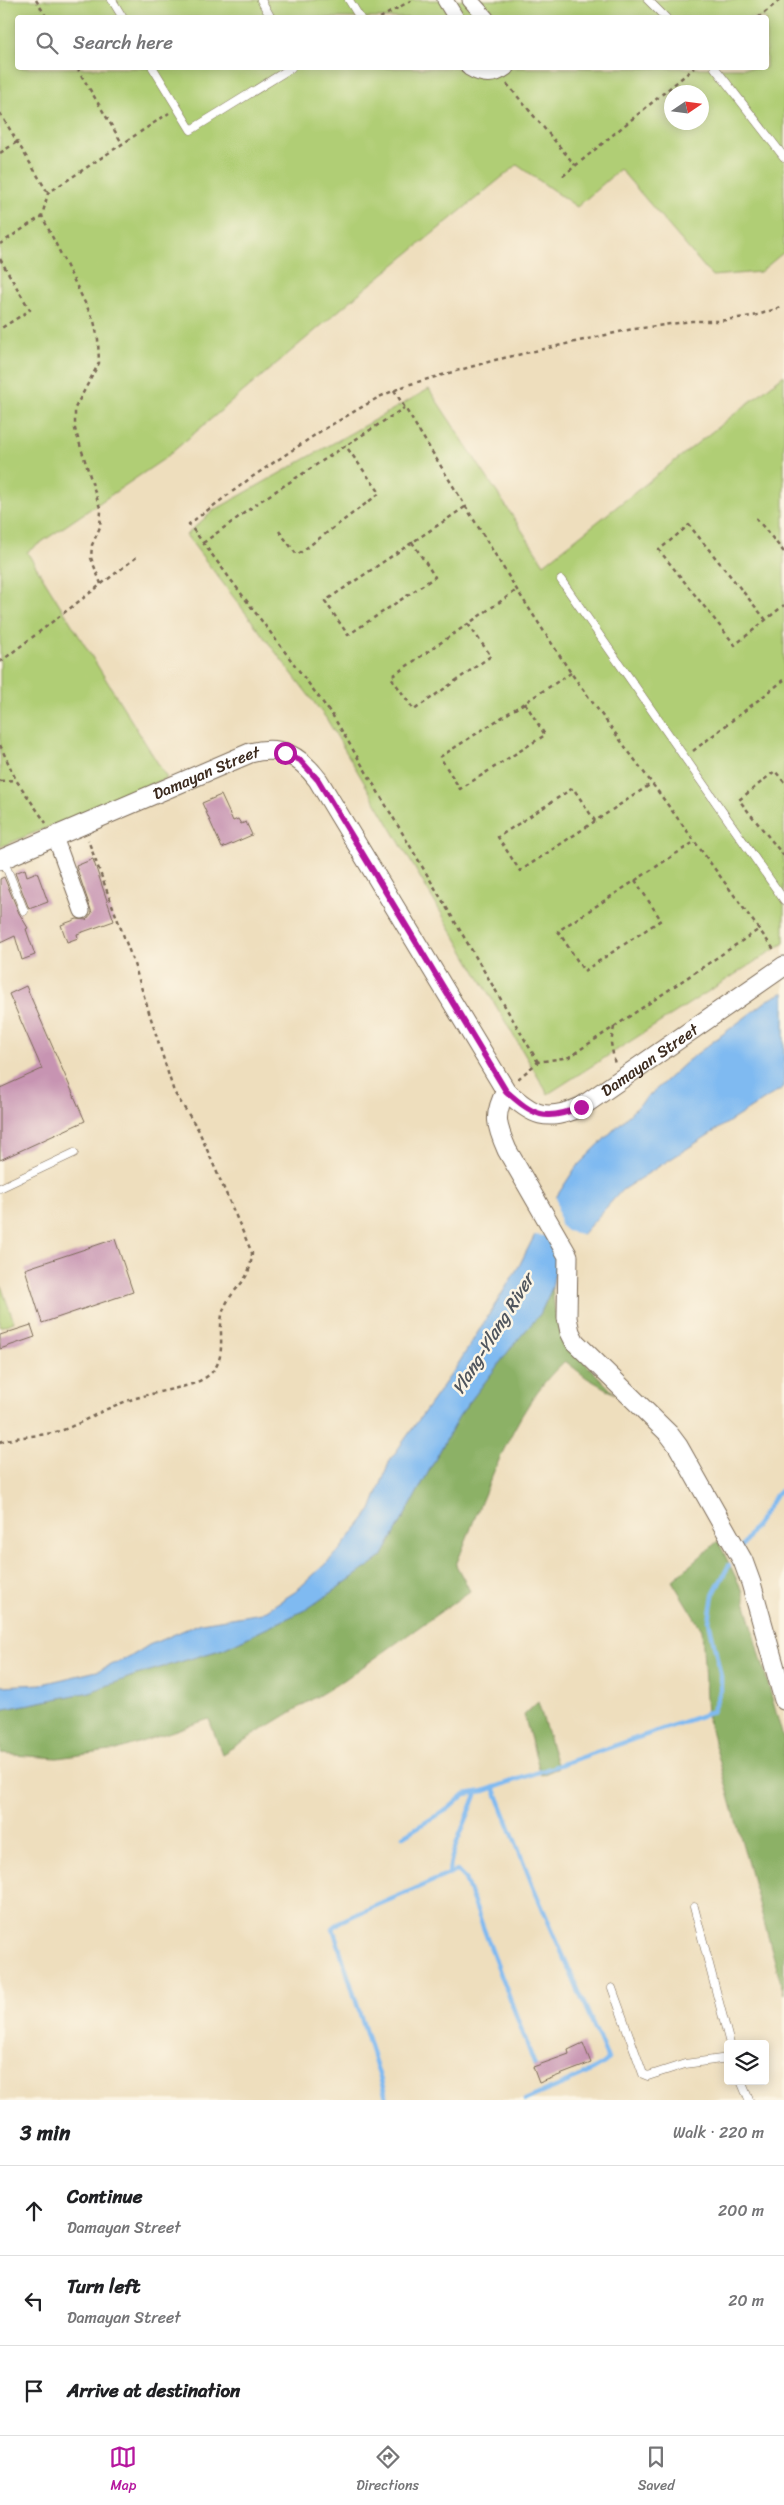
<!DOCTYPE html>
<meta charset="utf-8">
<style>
body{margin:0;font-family:Sriracha,sans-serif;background:#f2f2f2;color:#202124}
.controls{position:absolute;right:15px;bottom:15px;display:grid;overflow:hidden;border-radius:5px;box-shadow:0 2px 12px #0003}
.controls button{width:45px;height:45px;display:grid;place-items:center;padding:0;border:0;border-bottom:1px solid #e0e0e0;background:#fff;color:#202124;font:25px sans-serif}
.compass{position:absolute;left:664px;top:85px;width:45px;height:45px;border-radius:50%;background:#fff;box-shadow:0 2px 12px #0003;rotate:77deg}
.stop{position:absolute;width:15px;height:15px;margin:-11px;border:4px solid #b5179e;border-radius:50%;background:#fff}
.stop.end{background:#b5179e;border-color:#fff;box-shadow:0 1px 5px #0008}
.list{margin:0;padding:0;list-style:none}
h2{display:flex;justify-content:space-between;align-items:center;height:65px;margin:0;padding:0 20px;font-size:21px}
h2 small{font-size:16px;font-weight:400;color:#757577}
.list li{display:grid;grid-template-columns:32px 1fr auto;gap:15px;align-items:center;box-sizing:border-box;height:90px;padding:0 20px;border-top:1px solid #e0e0e0}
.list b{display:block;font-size:19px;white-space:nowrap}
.list p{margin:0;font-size:16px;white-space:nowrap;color:#757577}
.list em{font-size:16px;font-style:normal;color:#757577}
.icon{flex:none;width:28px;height:28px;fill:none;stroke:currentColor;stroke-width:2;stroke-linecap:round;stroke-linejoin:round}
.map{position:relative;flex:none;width:784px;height:2100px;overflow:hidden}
.search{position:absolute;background:#fff;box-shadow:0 2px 12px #0003;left:15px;right:15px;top:15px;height:55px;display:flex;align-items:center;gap:12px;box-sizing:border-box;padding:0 18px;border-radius:5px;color:#757577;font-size:19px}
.sheet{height:335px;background:#fff}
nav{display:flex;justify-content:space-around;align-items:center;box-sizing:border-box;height:70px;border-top:1px solid #e0e0e0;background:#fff;font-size:14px;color:#757577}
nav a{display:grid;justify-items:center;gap:2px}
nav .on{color:#b5179e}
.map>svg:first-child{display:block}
.green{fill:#b0ce75;stroke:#767c4a;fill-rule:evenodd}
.forest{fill:#8cb166;stroke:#646e42}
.water{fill:#7fbaf1;stroke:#5d7288}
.pier{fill:#eedebd}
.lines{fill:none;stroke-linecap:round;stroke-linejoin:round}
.stream{stroke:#7fbaf1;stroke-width:4.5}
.building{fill:#c794b2}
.service-casing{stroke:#7a6956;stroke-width:9}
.minor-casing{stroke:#7a6956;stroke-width:17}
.tertiary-casing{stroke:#7a6956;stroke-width:21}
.path{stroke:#7a6956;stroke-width:2.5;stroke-dasharray:4 4;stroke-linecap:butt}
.service{stroke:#fff;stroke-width:8}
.minor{stroke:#fff;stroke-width:15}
.tertiary{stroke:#fff;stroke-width:19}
.route{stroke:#b5179e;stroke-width:6}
.labels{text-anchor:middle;stroke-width:5;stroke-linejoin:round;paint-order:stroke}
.street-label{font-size:16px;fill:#3b2a1e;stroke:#fcf5e5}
.water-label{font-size:18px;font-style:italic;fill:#4f555d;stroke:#fcf5e5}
</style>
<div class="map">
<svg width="784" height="2100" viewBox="0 0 784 2100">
<rect width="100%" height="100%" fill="#fcf5e5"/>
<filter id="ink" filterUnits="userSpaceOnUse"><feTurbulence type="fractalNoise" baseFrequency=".02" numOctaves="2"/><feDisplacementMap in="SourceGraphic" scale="10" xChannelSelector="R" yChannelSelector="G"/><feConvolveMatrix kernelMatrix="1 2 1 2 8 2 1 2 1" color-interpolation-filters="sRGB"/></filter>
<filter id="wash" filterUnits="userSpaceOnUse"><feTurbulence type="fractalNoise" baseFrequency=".0096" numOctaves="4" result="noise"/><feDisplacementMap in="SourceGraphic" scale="20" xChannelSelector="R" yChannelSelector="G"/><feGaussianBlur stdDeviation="1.12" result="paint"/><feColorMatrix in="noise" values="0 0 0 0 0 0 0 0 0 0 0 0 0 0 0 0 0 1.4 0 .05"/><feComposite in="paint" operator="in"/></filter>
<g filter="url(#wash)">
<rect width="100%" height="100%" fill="#eedebd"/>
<path class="green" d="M0 0H784V252L760 272 712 276 620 169 577 207 517 165 362 291 164 459 27 552 167 778 0 847ZM18 18H766V68H18ZM672 92H702V122H672Z
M784 375V943L548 1094 326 718 186 535 213 511 429 389 544 564Z
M0 1283 14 1322 0 1327Z"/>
<path class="forest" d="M552 1288 556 1318 564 1341 615 1394 587 1378 565 1361C512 1407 483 1501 456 1565L470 1591 344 1680 222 1754 209 1719 117 1750 57 1758 0 1754V1710L90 1692 133 1676 223 1649 307 1609 382 1557 459 1416 514 1344 540 1314Z
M718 1541 742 1590 784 1741V1994L707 1716 702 1630 672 1581Z
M538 1702 558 1768 541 1775 524 1715Z"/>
<path class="water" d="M784 992V1087L622 1190 570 1248 555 1272 552 1288 540 1314 514 1344 459 1416 382 1557 307 1609 223 1649 133 1676 90 1692 0 1710V1686L42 1684 97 1671 130 1657 149 1645 201 1623 262 1613 295 1592 337 1553 371 1510 390 1460 455 1369 519 1266 547 1211 576 1167 639 1105 686 1062 768 1000Z"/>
<path class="pier" d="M556 1194 560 1225 567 1231 585 1235 559 1266 555 1243 547 1236 532 1235Z"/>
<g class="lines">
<path class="stream" d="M742 1546 778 1492 784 1489
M494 1787 532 1884 608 2059C602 2070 540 2093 525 2100
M403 1836 448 1809 465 1794 484 1791 712 1712 721 1690V1677L709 1621 713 1595 729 1565
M449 1874 457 1871 465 1879 537 2071
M387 2100 333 1928 341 1921 449 1874C450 1851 469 1816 477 1792"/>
</g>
<g id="blocks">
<path class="building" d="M221 795 233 821 238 819 241 824 246 822 252 835 222 848 202 803Z
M93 859 114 921 77 934 78 938 67 942 61 925 77 919 86 920 92 913 76 866Z
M25 869 27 876 37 872 48 902 29 909 15 873Z
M4 877 19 913 28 928 26 929 35 955 22 960 15 936 0 943V879Z
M26 986 85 1121 0 1160V1088L42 1069 9 994Z
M115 1239 133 1292 42 1323 25 1269Z
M31 1325 35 1337 0 1349V1335Z
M583 2043 591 2063 539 2083 533 2067 569 2054 568 2050Z"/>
</g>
</g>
<g filter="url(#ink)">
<use href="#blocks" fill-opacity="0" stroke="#7a6956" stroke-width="1"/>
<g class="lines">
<g class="service-casing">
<path id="service" d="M112 0 123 18
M261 0 271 18
M349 0 360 18
M648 0 666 18
M153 68 191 130 291 68
M715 68 784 157
M561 580 784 900
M3 859 24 911
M0 1188 74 1153
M694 1907 730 2044
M612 1988 643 2074 648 2076 685 2064 728 2058
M741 2081 749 2100"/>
</g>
<g class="minor-casing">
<path id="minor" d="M445 0 456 18
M470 0 486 18
M469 68C482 76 494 77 506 68
M55 837 82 911"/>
</g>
<g class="tertiary-casing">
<g id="tertiary">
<path id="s1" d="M0 860 250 753C281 745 299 755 318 780L506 1091C534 1116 545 1122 581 1107L784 966"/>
<path d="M506 1091C493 1115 496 1125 507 1150L568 1256 567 1318 570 1332 575 1342 669 1434 678 1446 743 1561 751 1583 784 1700"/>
</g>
</g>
<path class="path" d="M36 0 47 18
M380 18 412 0
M758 18 780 0
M77 68 122 143
M507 84 575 165
M0 113 48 193
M0 153 17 142
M563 176 694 68
M0 244 42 216
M0 259 30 310 0 329
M394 390 517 590 571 673 775 951
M756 518 784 552
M279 531 297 555 380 493 345 445
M412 542 435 577 348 635 325 601 465 507
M203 543 262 500 404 408
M101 584 91 558 92 545 100 527 101 511 75 429V408L99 363 98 339 94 321 42 216 48 193 169 113
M766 620 689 525 659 550 735 645 784 605
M468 624 491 656 414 710 391 677 517 590
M0 662 138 556
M525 703 545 735 460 789 440 757 571 673
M0 745 16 780 46 823
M693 751 784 680
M0 781 16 780
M784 782 775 771 739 800 784 856
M595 821 573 788 498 837 520 871 651 784
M635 880 661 920 584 971 558 931 694 842
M614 1027 611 1043 615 1065
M538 1062 333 716 189 524 252 477 321 431 379 397 407 385 495 360 628 330 692 321H719L758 315 784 306
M518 1079 538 1062 569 1057 758 930
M0 1442C21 1435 42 1437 63 1430 82 1423 100 1411 119 1404 138 1396 161 1392 181 1387 191 1385 205 1380 212 1372 229 1354 215 1326 225 1306 236 1283 250 1284 252 1253L198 1129 174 1092 133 961 88 840"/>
<use href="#service" class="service"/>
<use href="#minor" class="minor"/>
<use href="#tertiary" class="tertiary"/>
</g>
</g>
<g class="lines" filter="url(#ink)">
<path class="route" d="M285 753 300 760 318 780 506 1091C534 1116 545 1122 581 1107"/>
</g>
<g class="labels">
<g class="street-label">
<text dy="6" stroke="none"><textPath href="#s1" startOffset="224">Damayan Street</textPath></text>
<text dy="6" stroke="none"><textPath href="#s1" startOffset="881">Damayan Street</textPath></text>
</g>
<g class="water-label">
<text transform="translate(493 1334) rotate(-58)" y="6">Ylang-Ylang River</text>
</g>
</g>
</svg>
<div class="controls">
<button><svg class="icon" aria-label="layers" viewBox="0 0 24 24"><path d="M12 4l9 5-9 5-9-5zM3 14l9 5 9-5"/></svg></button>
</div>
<svg class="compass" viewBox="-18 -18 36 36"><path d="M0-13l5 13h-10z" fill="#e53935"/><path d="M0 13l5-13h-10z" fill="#757577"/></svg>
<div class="stop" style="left:285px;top:753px"></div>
<div class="stop end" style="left:581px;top:1107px"></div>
<div class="search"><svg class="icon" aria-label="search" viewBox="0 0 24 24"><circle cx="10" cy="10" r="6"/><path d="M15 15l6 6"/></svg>Search here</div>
</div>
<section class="sheet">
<h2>3 min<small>Walk · 220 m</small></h2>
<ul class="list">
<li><svg class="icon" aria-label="ahead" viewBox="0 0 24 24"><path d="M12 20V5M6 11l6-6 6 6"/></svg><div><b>Continue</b><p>Damayan Street</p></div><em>200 m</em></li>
<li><svg class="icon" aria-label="left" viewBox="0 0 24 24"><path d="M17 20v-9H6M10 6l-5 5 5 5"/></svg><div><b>Turn left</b><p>Damayan Street</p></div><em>20 m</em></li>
<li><svg class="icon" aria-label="arrive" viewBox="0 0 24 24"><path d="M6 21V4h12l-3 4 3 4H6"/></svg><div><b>Arrive at destination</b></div></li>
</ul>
</section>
<nav>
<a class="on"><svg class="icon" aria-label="map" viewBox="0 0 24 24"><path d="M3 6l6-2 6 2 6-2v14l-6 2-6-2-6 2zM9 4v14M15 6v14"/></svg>Map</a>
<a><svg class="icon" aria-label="directions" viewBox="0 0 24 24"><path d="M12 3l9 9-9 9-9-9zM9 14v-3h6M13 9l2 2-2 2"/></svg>Directions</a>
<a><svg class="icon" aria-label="saved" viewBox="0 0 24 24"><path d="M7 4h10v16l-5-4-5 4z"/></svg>Saved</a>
</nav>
